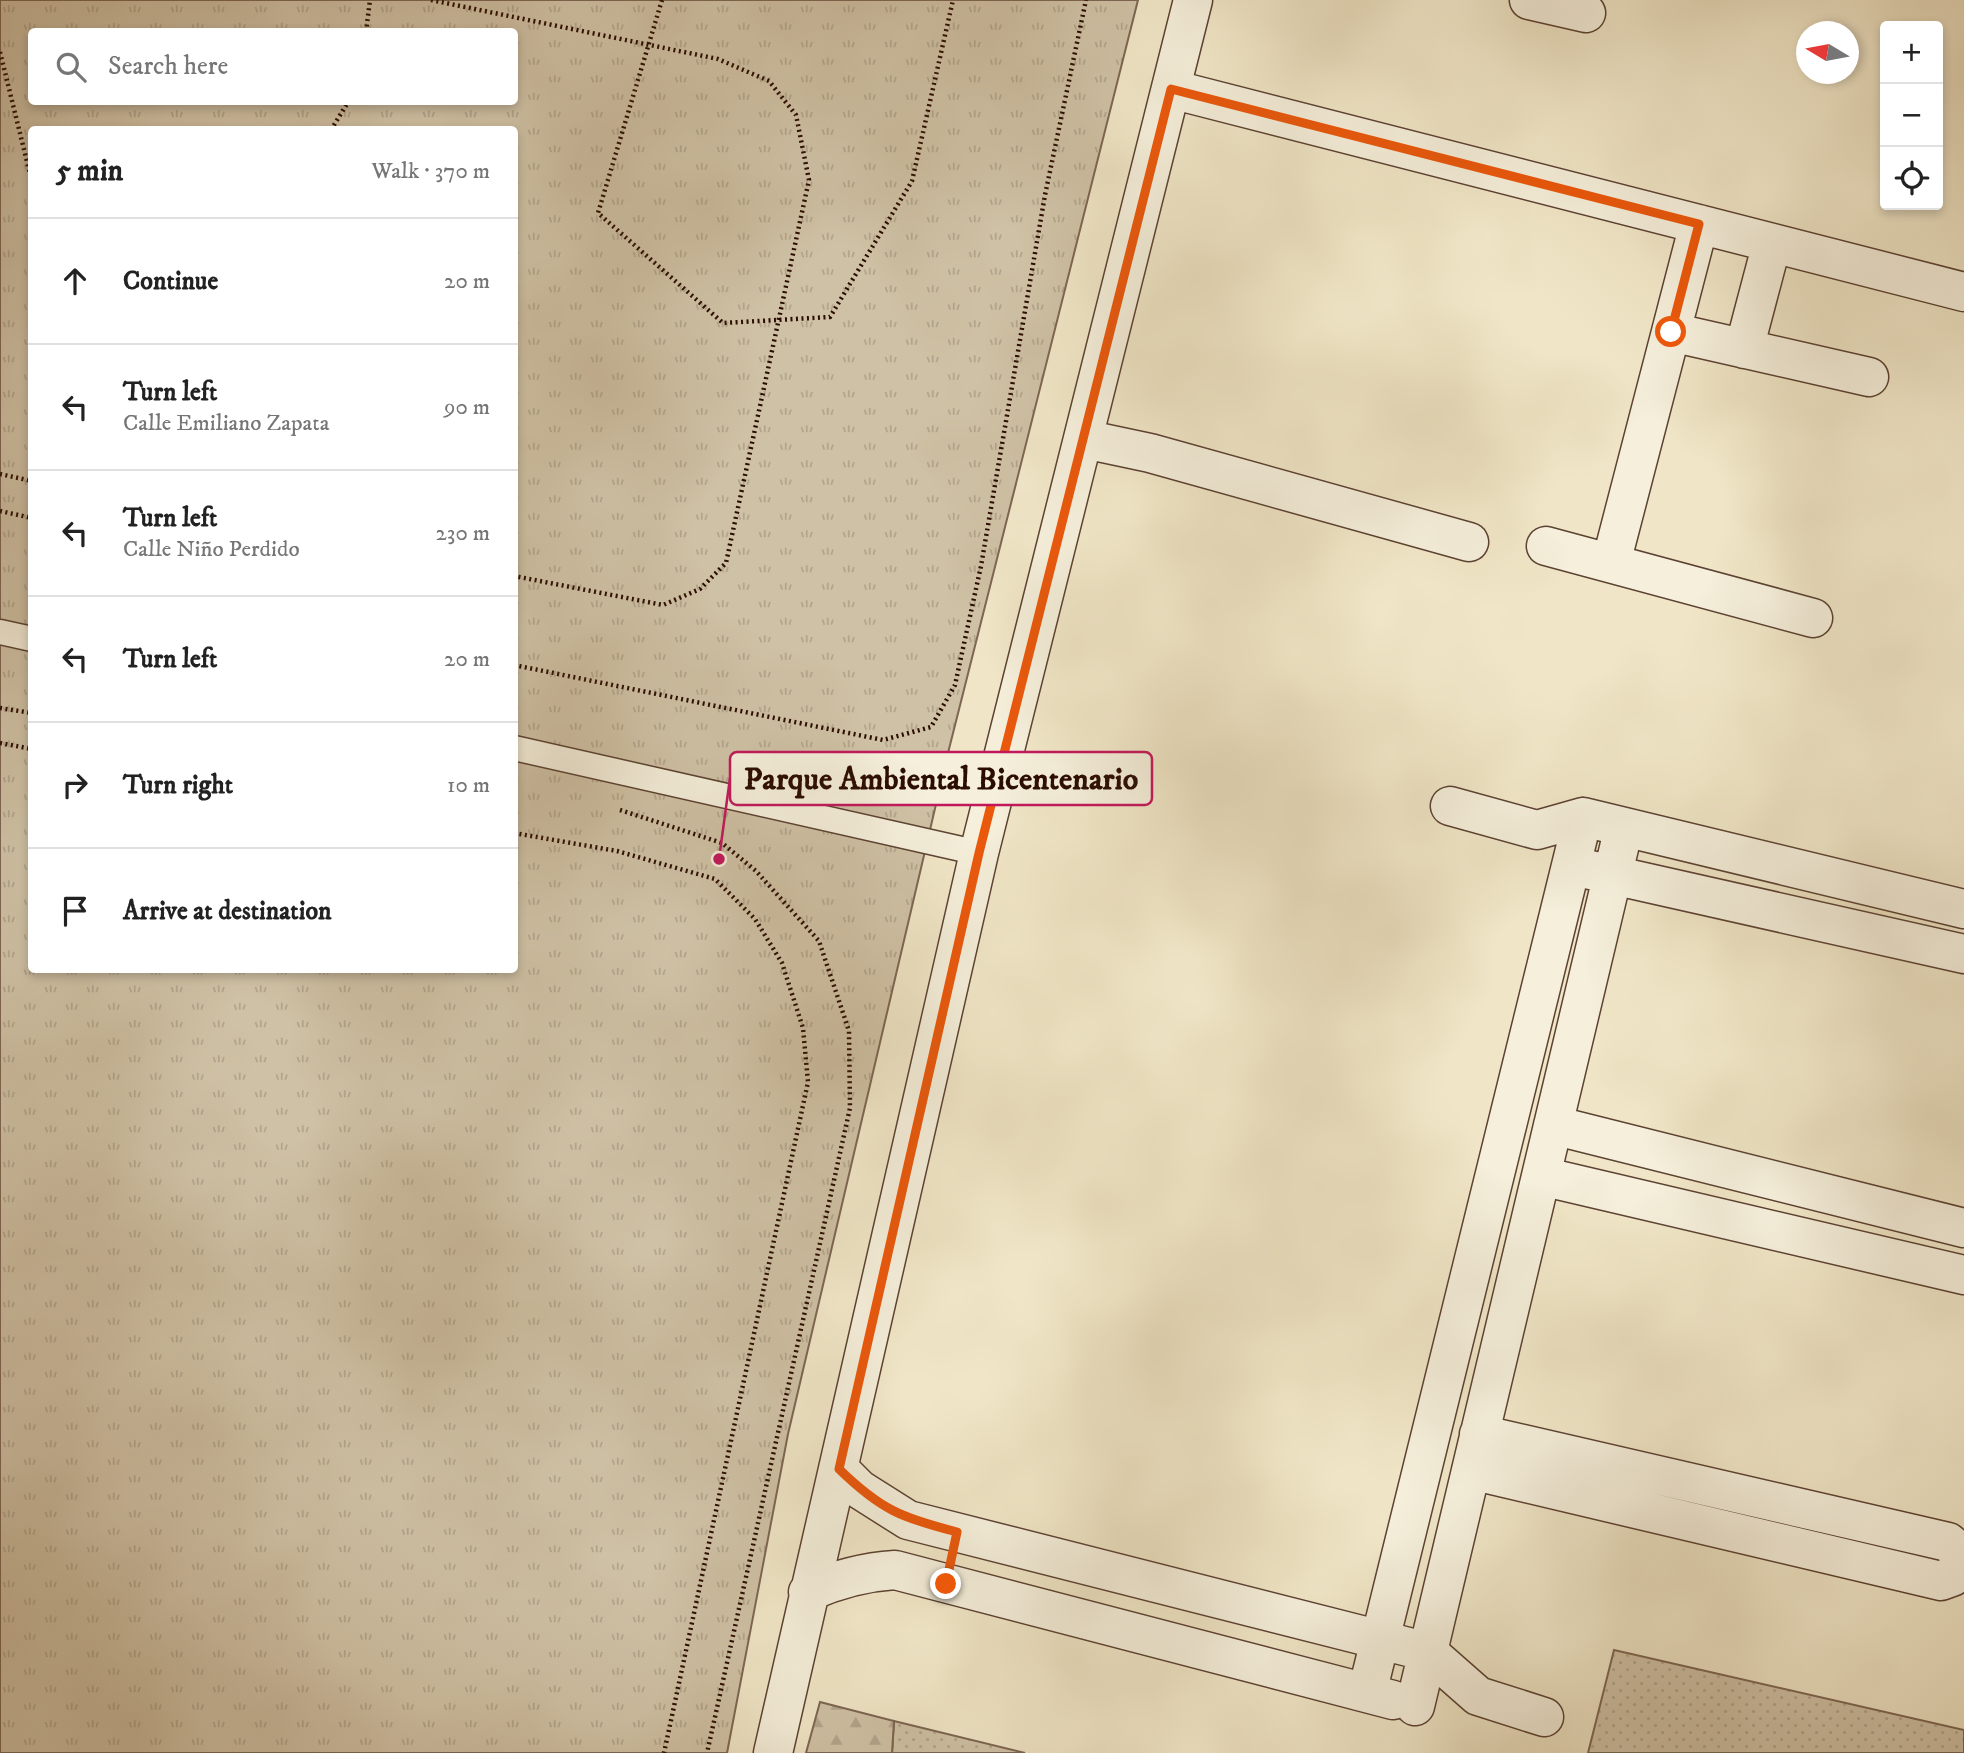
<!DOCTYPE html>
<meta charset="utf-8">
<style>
body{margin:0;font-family:"IM FELL DW Pica",serif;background:#f6f6f6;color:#222}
.controls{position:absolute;right:21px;top:21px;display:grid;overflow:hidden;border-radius:7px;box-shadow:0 4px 10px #0003}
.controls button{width:63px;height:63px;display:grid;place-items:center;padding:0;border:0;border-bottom:2px solid #e0e0e0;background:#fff;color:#222;font:35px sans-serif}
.compass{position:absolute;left:1796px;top:21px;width:63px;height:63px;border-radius:50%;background:#fff;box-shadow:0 4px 10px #0003;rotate:280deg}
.stop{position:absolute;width:21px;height:21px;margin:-16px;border:5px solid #ea580c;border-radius:50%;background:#fff}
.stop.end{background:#ea580c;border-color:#fff;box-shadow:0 2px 7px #0008}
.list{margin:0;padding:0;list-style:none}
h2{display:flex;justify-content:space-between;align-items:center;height:91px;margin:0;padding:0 28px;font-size:30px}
h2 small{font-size:23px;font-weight:400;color:#767676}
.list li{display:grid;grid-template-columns:46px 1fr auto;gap:21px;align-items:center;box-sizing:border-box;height:126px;padding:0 28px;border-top:2px solid #e0e0e0}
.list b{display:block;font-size:26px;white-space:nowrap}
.list p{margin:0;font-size:23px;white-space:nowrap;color:#767676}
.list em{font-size:23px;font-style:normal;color:#767676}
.icon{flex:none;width:38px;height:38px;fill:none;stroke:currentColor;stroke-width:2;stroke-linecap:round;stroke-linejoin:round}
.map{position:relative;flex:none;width:1964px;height:1753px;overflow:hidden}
.search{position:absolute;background:#fff;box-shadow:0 4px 10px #0003;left:28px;top:28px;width:490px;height:77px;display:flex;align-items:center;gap:18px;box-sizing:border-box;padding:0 24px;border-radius:7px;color:#767676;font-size:26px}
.panel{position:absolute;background:#fff;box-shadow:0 4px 10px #0003;left:28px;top:126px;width:490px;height:847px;border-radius:7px}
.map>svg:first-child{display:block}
.grass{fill:url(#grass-dots);stroke:#7d6653;stroke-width:2}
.forest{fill:url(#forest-firs);stroke:#7d6653;stroke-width:2}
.park{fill:url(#park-tufts);stroke:#7d6653;stroke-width:2;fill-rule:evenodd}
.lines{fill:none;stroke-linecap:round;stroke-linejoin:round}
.lane-casing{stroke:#5c4232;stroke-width:27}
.street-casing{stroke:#5c4232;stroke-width:41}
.path{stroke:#2b0c01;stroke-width:4.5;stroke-dasharray:2 3.5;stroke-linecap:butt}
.lane{stroke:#f5efdb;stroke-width:24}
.street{stroke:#f5efdb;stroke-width:38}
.route{stroke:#ea580c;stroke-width:9}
.leader{fill:none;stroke:#c2185b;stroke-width:2.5}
.callout-dot{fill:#c2185b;stroke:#f5efdb;stroke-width:2.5}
.callout{fill:#f5efdb;stroke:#c2185b;stroke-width:2.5}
.callout-label{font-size:32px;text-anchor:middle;font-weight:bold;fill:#2b0c01}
</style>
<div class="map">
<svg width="1964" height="1753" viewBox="0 0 1964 1753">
<defs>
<pattern id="grass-dots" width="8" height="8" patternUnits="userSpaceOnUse" patternTransform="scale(1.75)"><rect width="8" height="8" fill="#cfc1a5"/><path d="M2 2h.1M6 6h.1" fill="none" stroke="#b2a58c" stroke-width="1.8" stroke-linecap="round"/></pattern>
<pattern id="forest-firs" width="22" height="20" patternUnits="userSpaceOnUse" patternTransform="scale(1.75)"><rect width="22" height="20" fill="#cfc1a5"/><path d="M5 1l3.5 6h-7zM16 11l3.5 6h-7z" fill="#b2a58c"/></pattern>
<pattern id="park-tufts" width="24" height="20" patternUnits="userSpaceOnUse" patternTransform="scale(1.75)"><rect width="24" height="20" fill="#cfc1a5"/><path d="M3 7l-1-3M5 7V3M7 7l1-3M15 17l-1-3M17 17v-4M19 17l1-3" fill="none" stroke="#b2a58c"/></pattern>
</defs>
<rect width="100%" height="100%" fill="#f0e6c7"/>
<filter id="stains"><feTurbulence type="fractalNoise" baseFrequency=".00286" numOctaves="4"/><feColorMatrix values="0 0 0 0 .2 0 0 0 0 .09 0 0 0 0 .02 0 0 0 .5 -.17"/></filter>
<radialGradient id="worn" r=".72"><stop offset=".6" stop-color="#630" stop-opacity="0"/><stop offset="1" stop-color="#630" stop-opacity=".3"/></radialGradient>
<path class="grass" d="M1614 1650 1964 1730V1753H1588Z
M894 1721 1025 1753H892Z"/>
<path class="forest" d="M820 1702 894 1721 892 1753H806Z"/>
<path class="park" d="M0 0H1138L949 749 788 1434 727 1753H0ZM32 32H514V102H32ZM32 130H514V970H32Z"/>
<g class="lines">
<g class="lane-casing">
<path id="lane" d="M0 632 32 639
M514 748 979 853"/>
</g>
<g class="street-casing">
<path id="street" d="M1529 0 1586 13
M1171 89 1964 292
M1671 332 1869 377
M1744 349 1772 243
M1084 439 1150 453 1469 542
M1546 546 1813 618
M1611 563 1699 224
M1450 806 1537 830 1583 817 1964 909
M1586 869 1964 954
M1553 1125 1964 1228
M1541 1176 1964 1275
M839 1469 859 1489 908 1520 1428 1652 1478 1696 1544 1717
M1471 1470 1941 1581 1952 1577 1960 1563 1956 1549 1948 1542 1479 1434
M808 1592C837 1579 863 1572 895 1570L1393 1700
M1367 1693 1583 817
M1415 1706 1624 827
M773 1753 979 853 1193 0"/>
</g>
<path class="path" d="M431 0 718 59 769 81 796 115 809 180 726 563 700 589 663 605 514 576
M662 0 598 213 723 323 830 317 912 181 953 0
M366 32 370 0
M0 52 32 182
M331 130 348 102
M0 474 32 481
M0 511 32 518
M514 665 883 740 931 727 955 685 981 566 1045 195 1086 0
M0 708 32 713
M0 743 32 749
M620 810 722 843 756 871 819 941 849 1031 850 1108 707 1753
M514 833 617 851 715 879 755 919 782 963 803 1028 808 1082 664 1753"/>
<use href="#lane" class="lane"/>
<use href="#street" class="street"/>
</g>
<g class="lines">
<path class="route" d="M946 1584 957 1532C902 1518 881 1510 839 1469L979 853 1171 89 1699 224 1671 332"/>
</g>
<path class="leader" d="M719 859L730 778"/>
<circle class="callout-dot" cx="719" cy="859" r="7"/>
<rect class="callout" x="730" y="752" width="422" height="53" rx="7"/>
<g class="callout-label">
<text x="941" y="789">Parque Ambiental Bicentenario</text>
</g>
<rect width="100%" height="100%" filter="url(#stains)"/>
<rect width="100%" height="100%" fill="url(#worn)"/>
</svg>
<div class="controls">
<button>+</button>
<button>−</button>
<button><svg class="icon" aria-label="locate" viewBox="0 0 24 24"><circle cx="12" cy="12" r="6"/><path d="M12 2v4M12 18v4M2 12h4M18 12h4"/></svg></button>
</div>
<svg class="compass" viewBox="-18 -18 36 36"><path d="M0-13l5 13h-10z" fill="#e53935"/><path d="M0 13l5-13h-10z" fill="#767676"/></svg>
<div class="stop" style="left:1671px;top:332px"></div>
<div class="stop end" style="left:946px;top:1584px"></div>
<div class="search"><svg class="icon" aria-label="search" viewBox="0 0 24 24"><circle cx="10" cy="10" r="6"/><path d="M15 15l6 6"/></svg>Search here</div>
<section class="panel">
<h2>5 min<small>Walk · 370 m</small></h2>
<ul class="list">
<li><svg class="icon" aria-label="ahead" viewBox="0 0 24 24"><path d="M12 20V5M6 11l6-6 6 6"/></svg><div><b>Continue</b></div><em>20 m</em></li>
<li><svg class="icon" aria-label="left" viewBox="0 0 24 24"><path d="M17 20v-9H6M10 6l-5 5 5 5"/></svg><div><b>Turn left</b><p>Calle Emiliano Zapata</p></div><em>90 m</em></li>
<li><svg class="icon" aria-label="left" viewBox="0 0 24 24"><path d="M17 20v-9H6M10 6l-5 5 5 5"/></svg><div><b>Turn left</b><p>Calle Niño Perdido</p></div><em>230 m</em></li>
<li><svg class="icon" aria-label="left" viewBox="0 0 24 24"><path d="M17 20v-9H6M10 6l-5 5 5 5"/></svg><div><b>Turn left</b></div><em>20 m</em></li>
<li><svg class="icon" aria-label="right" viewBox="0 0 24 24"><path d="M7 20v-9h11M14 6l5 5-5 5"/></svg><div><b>Turn right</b></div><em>10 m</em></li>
<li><svg class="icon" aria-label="arrive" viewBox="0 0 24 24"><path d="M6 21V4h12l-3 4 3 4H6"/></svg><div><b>Arrive at destination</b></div></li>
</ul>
</section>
</div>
